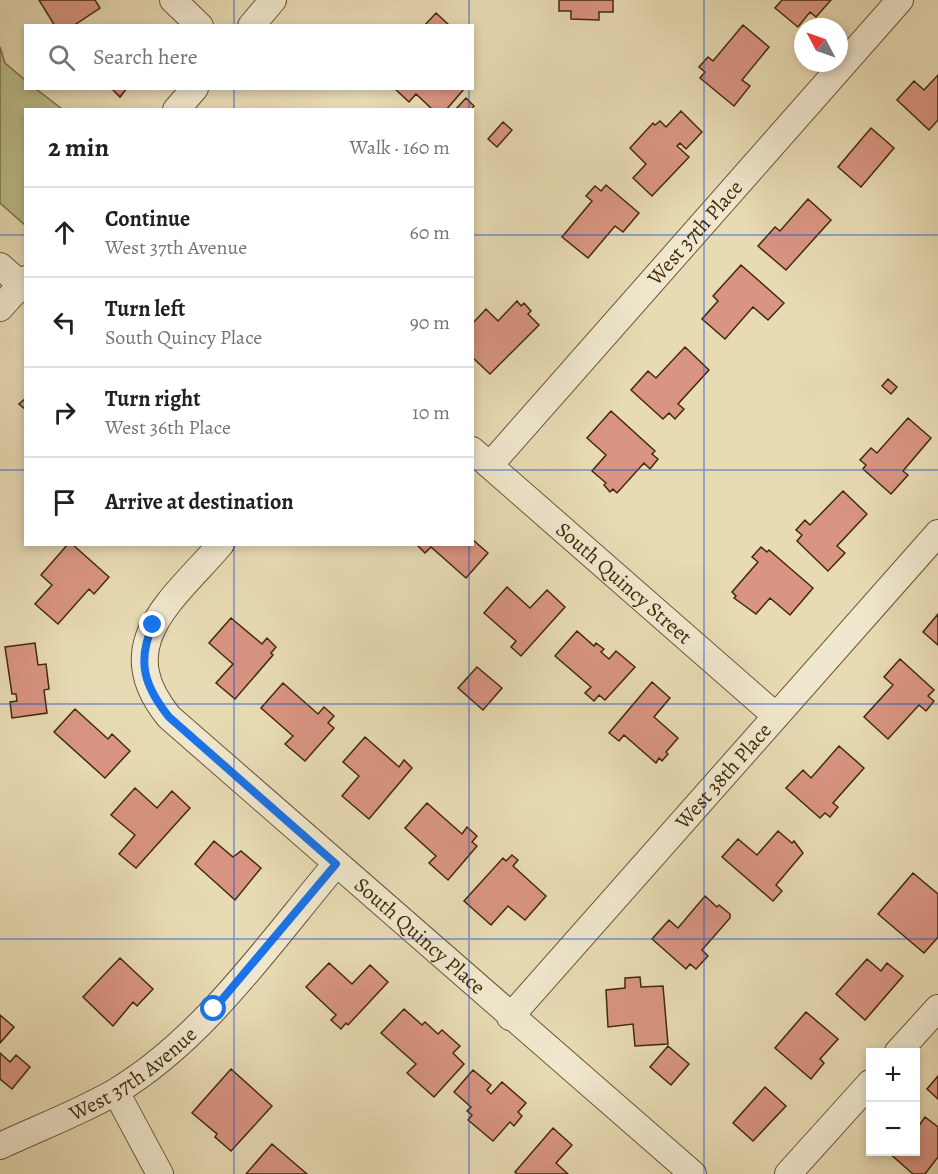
<!DOCTYPE html>
<meta charset="utf-8">
<style>
body{margin:0;font-family:Alegreya,serif;background:#f6f6f6;color:#202124}
.controls{position:absolute;right:18px;bottom:18px;display:grid;overflow:hidden;border-radius:0px;box-shadow:0 3px 9px #0003}
.controls button{width:54px;height:54px;display:grid;place-items:center;padding:0;border:0;border-bottom:2px solid #e0e0e0;background:#fff;color:#202124;font:30px sans-serif}
.compass{position:absolute;left:794px;top:18px;width:54px;height:54px;border-radius:50%;background:#fff;box-shadow:0 3px 9px #0003;rotate:311deg}
.stop{position:absolute;width:18px;height:18px;margin:-14px;border:4px solid #1a73e8;border-radius:50%;background:#fff}
.stop.end{background:#1a73e8;border-color:#fff;box-shadow:0 2px 6px #0008}
.list{margin:0;padding:0;list-style:none}
h2{display:flex;justify-content:space-between;align-items:center;height:78px;margin:0;padding:0 24px;font-size:26px}
h2 small{font-size:20px;font-weight:400;color:#757577}
.list li{display:grid;grid-template-columns:39px 1fr auto;gap:18px;align-items:center;box-sizing:border-box;height:90px;padding:0 24px;border-top:2px solid #e0e0e0}
.list b{display:block;font-size:22px;white-space:nowrap}
.list p{margin:0;font-size:20px;white-space:nowrap;color:#757577}
.list em{font-size:20px;font-style:normal;color:#757577}
.icon{flex:none;width:33px;height:33px;fill:none;stroke:currentColor;stroke-width:2;stroke-linecap:round;stroke-linejoin:round}
.map{position:relative;flex:none;width:938px;height:1174px;overflow:hidden}
.search{position:absolute;background:#fff;box-shadow:0 3px 9px #0003;left:24px;top:24px;width:450px;height:66px;display:flex;align-items:center;gap:15px;box-sizing:border-box;padding:0 21px;border-radius:0px;color:#757577;font-size:22px}
.panel{position:absolute;background:#fff;box-shadow:0 3px 9px #0003;left:24px;top:108px;width:450px;height:438px;border-radius:0px}
.map>svg:first-child{display:block}
.green{fill:#bbbe8a;stroke:#7e744a;stroke-width:1.5}
.building{fill:#d99582;stroke:#422a09;stroke-width:1.5}
.lines{fill:none;stroke-linecap:round;stroke-linejoin:round}
.minor-casing{stroke:#6c5634;stroke-width:28}
.minor{stroke:#f0e8ce;stroke-width:26}
.route{stroke:#1a73e8;stroke-width:8}
.grid{fill:none;stroke:#1d4ed8;stroke-width:1.5;stroke-opacity:0.55}
.labels{text-anchor:middle;stroke-width:4.5;stroke-linejoin:round;paint-order:stroke}
.street-label{font-size:21px;fill:#422a09;stroke:#f0e8ce}
</style>
<div class="map">
<svg width="938" height="1174" viewBox="0 0 938 1174">
<rect width="100%" height="100%" fill="#e8dbb4"/>
<filter id="stains"><feTurbulence type="fractalNoise" baseFrequency=".00333" numOctaves="4"/><feColorMatrix values="0 0 0 0 .2 0 0 0 0 .09 0 0 0 0 .02 0 0 0 .5 -.17"/></filter>
<radialGradient id="worn" r=".72"><stop offset=".6" stop-color="#630" stop-opacity="0"/><stop offset="1" stop-color="#630" stop-opacity=".3"/></radialGradient>
<path class="green" d="M0 47 5 63 25 80 26 88 36 89 62 109 26 110 25 225 0 203Z"/>
<path class="building" d="M39 0H95L100 8 73 26H55Z
M559 0H613V12H599V20L571 19V11H559Z
M782 0H831L816 17 810 12 798 27 775 8Z
M436 13 450 26H424Z
M743 25 769 47 742 80 750 86 734 106 700 78 705 72 699 67 708 57 713 61Z
M938 75V120L929 130 897 100 914 81 924 90Z
M111 88H127L120 97Z
M394 88H463L464 89 446 110H433L416 94 409 102Z
M466 98 474 106 471 110H455Z
M681 111 702 132 686 149 680 143 677 146 689 157 652 196 633 178 646 164 630 148 653 123 655 125 660 121 666 127Z
M503 122 512 130 497 147 488 139Z
M871 128 894 148 861 187 838 167Z
M606 185 639 213 623 232 615 226 588 258 562 237 592 201 586 196 595 186 601 191Z
M808 199 831 220 786 270 758 246 775 227 780 231Z
M741 265 784 303 768 320 753 307 725 339 702 319 718 301 713 296Z
M517 301 521 306 524 303 531 311 528 314 539 325 490 374 472 357V324L486 309 498 321Z
M685 347 709 370 678 404 684 409 675 419 669 413 663 419 631 390 648 371 656 378Z
M888 379 897 387 891 394 882 386Z
M26 398V410L19 404Z
M611 411 655 451 652 454 658 459 650 469 644 463 617 493 613 489 610 492 604 485 606 483 592 471 606 455 587 438Z
M908 418 931 438 903 471 908 475 891 494 863 469 866 465 860 460 871 448 877 453Z
M843 491 867 514 837 546 845 553 828 571 797 541 802 535 796 530 805 520 810 525Z
M472 539 488 553 466 578 431 547 425 553 416 544H472Z
M68 544H72L109 577 94 594 89 589 58 624 35 604 52 585 41 575Z
M761 547 767 552 769 550 813 588 790 615 770 598 756 614 734 598 736 596 732 592 758 562 752 557Z
M507 587 530 608 547 590 565 607 521 656 511 647 516 641 484 613Z
M938 614V645L923 632Z
M231 618 262 644 267 638 276 647 271 653 273 655 235 699 216 683 233 664 209 643Z
M577 631 594 646 596 643 604 649 601 652 609 659 616 651 635 667 605 700 599 695 594 701 585 693 591 687 555 656Z
M35 643 38 665 46 664 49 689 44 690 47 713 12 718 10 702 17 701 16 694H12L5 647Z
M900 659 934 690 928 696 934 701 926 711 919 705 888 739 864 717 893 685 884 677Z
M477 667 502 688 483 710 458 688Z
M652 682 670 698 654 717 678 738 666 752 668 754 662 761 659 758 656 763 624 735 619 741 609 733Z
M283 683 318 714 324 707 334 716 328 723 334 728 305 761 285 744 293 736 261 708Z
M75 709 108 739 112 734 130 751 105 778 54 732Z
M365 737 399 767 404 760 412 768 369 819 342 796 359 776 343 762Z
M839 746 864 768 833 803 838 807 830 817 825 813 820 818 786 788 803 770 811 778Z
M135 788 157 808 172 791 190 808 136 868 119 854 135 835 111 815Z
M427 803 462 834 467 827 477 836 472 842 477 846 448 880 429 863 436 856 405 828Z
M778 831 792 843 794 841 803 853 776 885 782 891 773 901 722 857 738 839 757 855Z
M214 841 233 857 241 851 261 868 235 900 195 864Z
M512 855 518 860 513 866 546 896 525 920 508 906 491 925 464 901 503 858 506 861Z
M913 873 938 894V937L924 953 878 914Z
M705 896 717 907 719 905 730 914V918L702 950 708 956 696 969 690 964 686 969 652 939 669 920 678 928Z
M120 958 153 989 137 1006 133 1002 113 1026 83 997Z
M867 959 881 971 887 963 903 976 865 1020 836 994Z
M329 963 352 984 370 965 388 982 348 1025 346 1023 341 1029 331 1020 336 1015 306 987Z
M640 977 641 987 663 986 668 1044 635 1046 633 1024 608 1027 606 990 625 988V978Z
M404 1009 422 1025 425 1022 438 1034 442 1030 460 1046 453 1053 464 1064 434 1097 407 1073 416 1064 381 1033Z
M806 1012 838 1039 820 1059 824 1063 811 1079 775 1048Z
M0 1015 14 1027 0 1043Z
M668 1046 689 1064 671 1085 650 1067Z
M0 1053 10 1062 16 1055 30 1067 12 1089 0 1079Z
M231 1069 272 1106 231 1151 215 1137 217 1134 192 1113Z
M473 1070 491 1085 487 1090 491 1094 502 1082 526 1103 518 1112 522 1116 514 1126 510 1122 493 1141 468 1120 472 1115 467 1111 471 1107 454 1092Z
M938 1076V1099L927 1089Z
M765 1087 786 1106 753 1141 733 1123Z
M925 1117 938 1127V1157L925 1174H913L888 1152H916V1130Z
M553 1128 572 1145 556 1163 568 1174H517L515 1172Z
M272 1144 307 1174H246Z"/>
<g class="lines">
<g class="minor-casing">
<g id="minor">
<path d="M173 0 200 26"/>
<path d="M251 26 273 0"/>
<path d="M176 110 195 88"/>
<path d="M0 266 26 289"/>
<path d="M0 308 26 279"/>
<path id="s1" d="M472 450 776 716"/>
<path id="s2" d="M490 465 900 0"/>
<path id="s3" d="M221 544C173 600 109 644 169 717L693 1174"/>
<path id="s4" d="M510 1017 938 533"/>
<path d="M898 1052 938 1008"/>
<path d="M116 1092 160 1174"/>
<path id="s5" d="M0 1146C38 1128 79 1113 115 1092 204 1039 271 941 336 864"/>
<path d="M788 1174 870 1083"/>
</g>
</g>
<use href="#minor" class="minor"/>
</g>
<g class="lines">
<path class="route" d="M153 625C136 662 145 687 169 717L336 864 214 1009"/>
</g>
<path class="grid" d="M234 0V26M469 0V26M704 0V1174M234 88V110M469 88V110M0 235H26M472 235H938M0 470H26M472 470H938M234 544V1174M469 544V1174M0 704H938M0 939H938"/>
<g class="labels">
<g class="street-label">
<text dy="7" stroke="none"><textPath href="#s2" startOffset="310">West 37th Place</textPath></text>
<text dy="7" stroke="none"><textPath href="#s1" startOffset="202">South Quincy Street</textPath></text>
<text dy="7" stroke="none"><textPath href="#s4" startOffset="322">West 38th Place</textPath></text>
<text dy="7" stroke="none"><textPath href="#s3" startOffset="538">South Quincy Place</textPath></text>
<text dy="7" stroke="none"><textPath href="#s5" startOffset="152">West 37th Avenue</textPath></text>
</g>
</g>
<rect width="100%" height="100%" filter="url(#stains)"/>
<rect width="100%" height="100%" fill="url(#worn)"/>
</svg>
<div class="controls">
<button>+</button>
<button>−</button>
</div>
<svg class="compass" viewBox="-18 -18 36 36"><path d="M0-13l5 13h-10z" fill="#e53935"/><path d="M0 13l5-13h-10z" fill="#757577"/></svg>
<div class="stop" style="left:214px;top:1009px"></div>
<div class="stop end" style="left:153px;top:625px"></div>
<div class="search"><svg class="icon" aria-label="search" viewBox="0 0 24 24"><circle cx="10" cy="10" r="6"/><path d="M15 15l6 6"/></svg>Search here</div>
<section class="panel">
<h2>2 min<small>Walk · 160 m</small></h2>
<ul class="list">
<li><svg class="icon" aria-label="ahead" viewBox="0 0 24 24"><path d="M12 20V5M6 11l6-6 6 6"/></svg><div><b>Continue</b><p>West 37th Avenue</p></div><em>60 m</em></li>
<li><svg class="icon" aria-label="left" viewBox="0 0 24 24"><path d="M17 20v-9H6M10 6l-5 5 5 5"/></svg><div><b>Turn left</b><p>South Quincy Place</p></div><em>90 m</em></li>
<li><svg class="icon" aria-label="right" viewBox="0 0 24 24"><path d="M7 20v-9h11M14 6l5 5-5 5"/></svg><div><b>Turn right</b><p>West 36th Place</p></div><em>10 m</em></li>
<li><svg class="icon" aria-label="arrive" viewBox="0 0 24 24"><path d="M6 21V4h12l-3 4 3 4H6"/></svg><div><b>Arrive at destination</b></div></li>
</ul>
</section>
</div>
